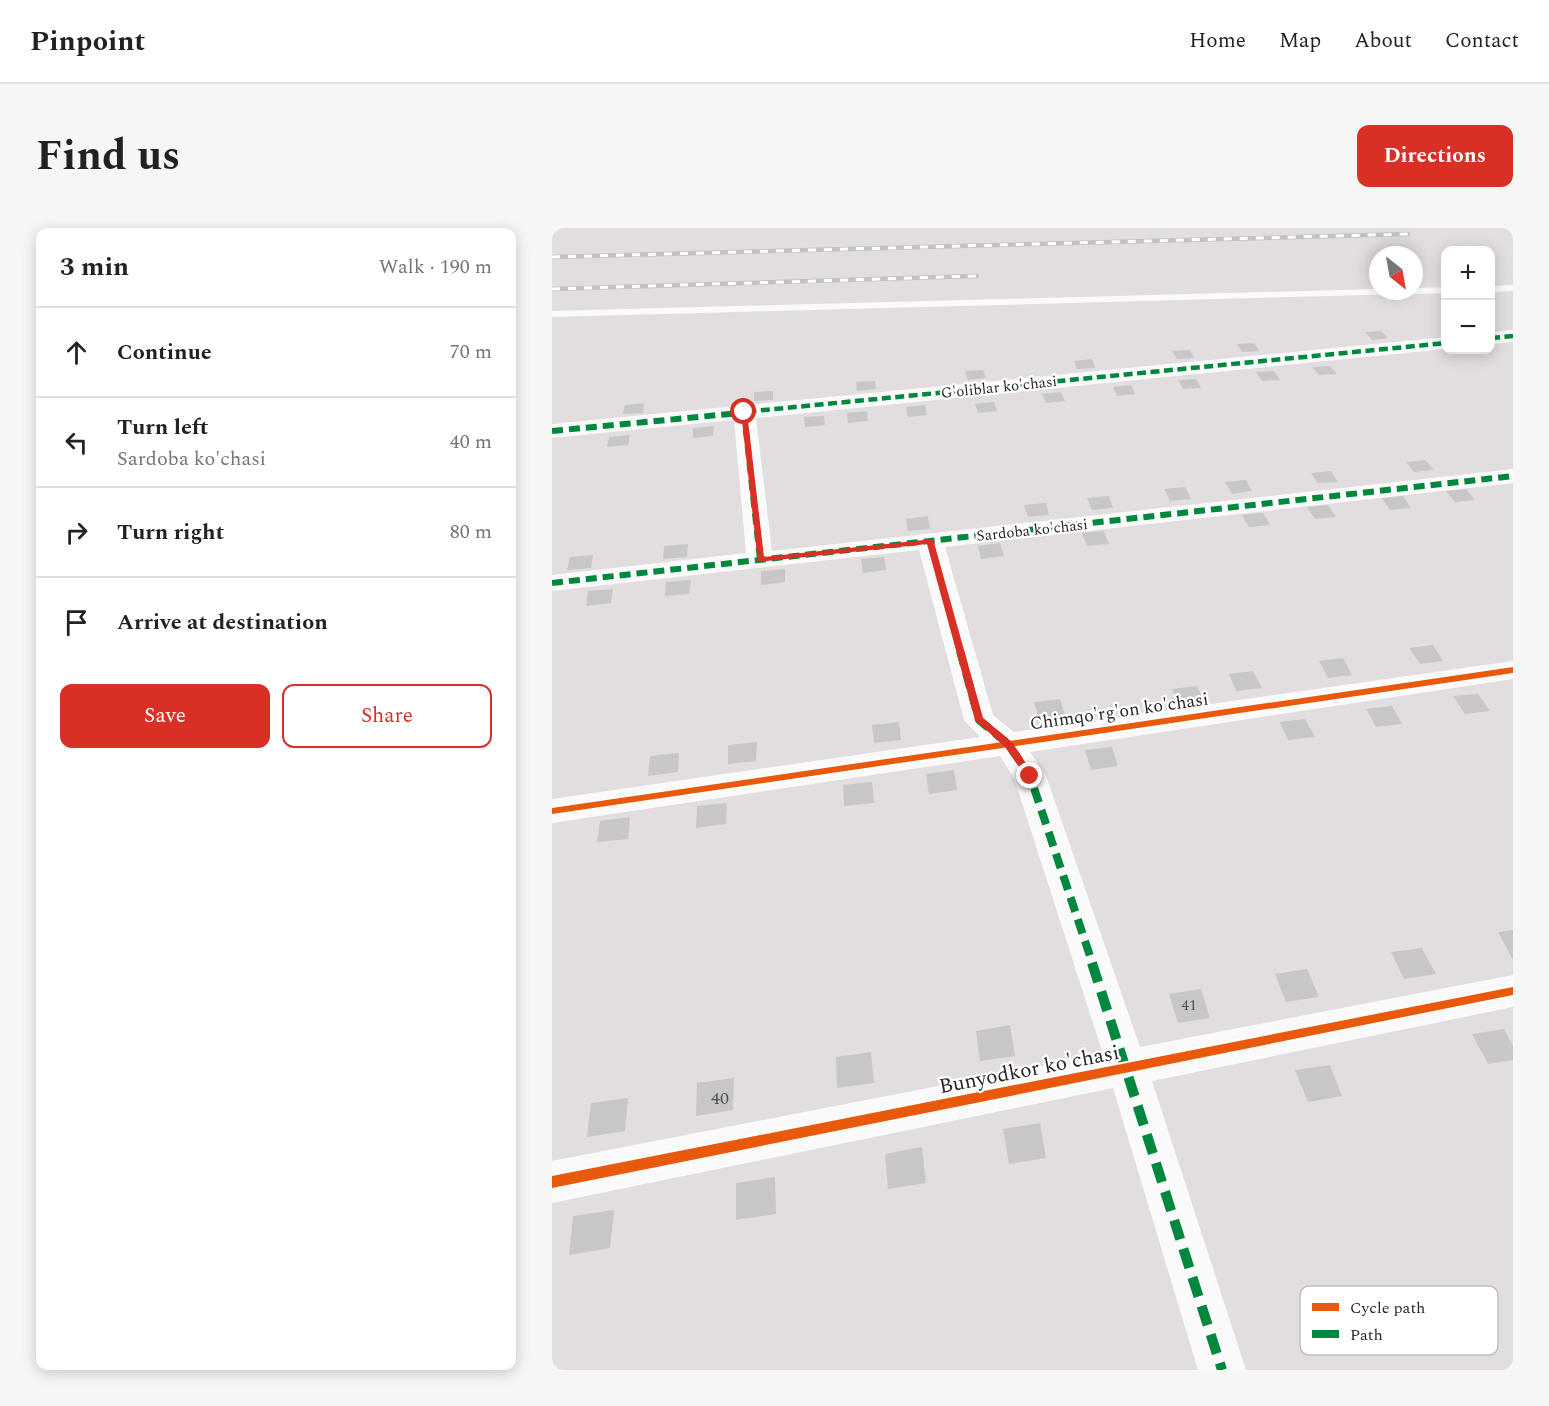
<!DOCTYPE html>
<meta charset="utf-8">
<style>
body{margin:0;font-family:Spectral,serif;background:#f6f6f6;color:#222}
.controls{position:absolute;right:18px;top:18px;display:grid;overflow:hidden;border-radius:12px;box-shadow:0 3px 15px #0003}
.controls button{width:54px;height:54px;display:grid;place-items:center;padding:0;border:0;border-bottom:2px solid #e0e0e0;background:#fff;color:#222;font:30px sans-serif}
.compass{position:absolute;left:817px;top:18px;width:54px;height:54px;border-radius:50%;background:#fff;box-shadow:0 3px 15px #0003;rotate:149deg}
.stop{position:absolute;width:18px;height:18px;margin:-14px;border:4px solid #d93025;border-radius:50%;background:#fff}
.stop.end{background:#d93025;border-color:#fff;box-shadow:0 2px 6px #0008}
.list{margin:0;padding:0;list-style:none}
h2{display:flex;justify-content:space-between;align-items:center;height:78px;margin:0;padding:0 24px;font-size:26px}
h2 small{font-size:20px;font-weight:400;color:#767676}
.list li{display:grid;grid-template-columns:39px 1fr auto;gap:18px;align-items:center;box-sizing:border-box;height:90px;padding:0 24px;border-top:2px solid #e0e0e0}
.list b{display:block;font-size:22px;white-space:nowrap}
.list p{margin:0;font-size:20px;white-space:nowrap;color:#767676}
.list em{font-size:20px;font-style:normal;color:#767676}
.actions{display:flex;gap:12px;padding:18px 24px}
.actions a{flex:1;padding:14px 0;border:2px solid #d93025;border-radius:12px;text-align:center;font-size:21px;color:#d93025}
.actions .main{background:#d93025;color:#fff}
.icon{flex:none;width:33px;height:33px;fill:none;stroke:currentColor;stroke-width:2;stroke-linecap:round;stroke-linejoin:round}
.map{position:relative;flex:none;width:961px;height:1142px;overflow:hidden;border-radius:12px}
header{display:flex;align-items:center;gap:36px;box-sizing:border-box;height:84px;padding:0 30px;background:#fff;border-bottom:2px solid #e0e0e0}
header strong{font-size:28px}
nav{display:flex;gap:33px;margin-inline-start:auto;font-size:21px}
.intro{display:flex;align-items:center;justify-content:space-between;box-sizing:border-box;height:144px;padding:0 36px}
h1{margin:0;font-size:42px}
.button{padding:15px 27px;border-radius:12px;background:#d93025;color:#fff;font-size:21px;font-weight:700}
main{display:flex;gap:36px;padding:0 36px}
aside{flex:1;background:#fff;border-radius:12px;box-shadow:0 3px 15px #0003}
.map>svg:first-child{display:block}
.building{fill:#c9c6c8}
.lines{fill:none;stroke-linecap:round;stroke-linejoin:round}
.lane{fill:#fbfafa;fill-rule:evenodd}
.street{fill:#fbfafa;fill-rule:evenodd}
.rail-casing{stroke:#c3c2c2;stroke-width:4.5}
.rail{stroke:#fff;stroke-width:3;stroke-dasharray:8;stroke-linecap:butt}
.quiet-far3{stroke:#00873e;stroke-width:4.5;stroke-dasharray:9 4.5;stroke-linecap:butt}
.quiet-far2{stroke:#00873e;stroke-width:6;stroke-dasharray:11 6;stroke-linecap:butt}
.quiet-far1{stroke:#00873e;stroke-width:8;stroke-dasharray:15 8;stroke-linecap:butt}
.quiet{stroke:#00873e;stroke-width:10;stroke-dasharray:20 10;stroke-linecap:butt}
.cycleway-casing{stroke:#fff;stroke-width:4}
.cycleway{fill:#e8590c;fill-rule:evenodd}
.route{fill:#d93025}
.labels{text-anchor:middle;stroke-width:4.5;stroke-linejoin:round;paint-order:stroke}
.far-street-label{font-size:15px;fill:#292527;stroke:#fff}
.number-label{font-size:15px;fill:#534f51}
.street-label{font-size:18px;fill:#292527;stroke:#fff}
.near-number-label{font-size:18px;fill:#534f51}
.near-street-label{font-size:21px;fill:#292527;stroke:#fff}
.key{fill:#fff;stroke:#bfbebe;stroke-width:1.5}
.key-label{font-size:16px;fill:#292527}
</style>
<header>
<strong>Pinpoint</strong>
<nav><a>Home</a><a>Map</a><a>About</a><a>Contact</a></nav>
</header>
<div class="intro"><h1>Find us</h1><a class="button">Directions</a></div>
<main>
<aside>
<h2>3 min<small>Walk · 190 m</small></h2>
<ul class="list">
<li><svg class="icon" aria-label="ahead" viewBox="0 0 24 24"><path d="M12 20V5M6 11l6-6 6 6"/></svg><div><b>Continue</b></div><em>70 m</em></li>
<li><svg class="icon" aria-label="left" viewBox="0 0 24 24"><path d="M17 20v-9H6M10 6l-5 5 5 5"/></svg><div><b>Turn left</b><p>Sardoba ko'chasi</p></div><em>40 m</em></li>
<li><svg class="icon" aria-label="right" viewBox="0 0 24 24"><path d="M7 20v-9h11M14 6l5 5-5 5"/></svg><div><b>Turn right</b></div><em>80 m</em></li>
<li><svg class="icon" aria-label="arrive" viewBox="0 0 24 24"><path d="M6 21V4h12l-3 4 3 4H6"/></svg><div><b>Arrive at destination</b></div></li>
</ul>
<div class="actions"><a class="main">Save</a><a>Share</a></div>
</aside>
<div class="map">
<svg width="961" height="1142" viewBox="0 0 961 1142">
<rect width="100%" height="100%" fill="#e2dee0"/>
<path class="building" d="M829 103 836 110 820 112 813 104Z
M702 115 708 123 690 124 685 116Z
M638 122 642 130 625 131 620 123Z
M540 131 543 140 525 141 522 133Z
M778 138 785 146 767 147 760 139Z
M431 142 434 150 416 152 413 143Z
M722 143 728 152 710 153 704 144Z
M644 151 649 160 631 161 626 152Z
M323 153 324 161 305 163 304 154Z
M579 157 583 166 565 168 561 159Z
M221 163V172L202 173V164Z
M509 164 513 173 494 175 490 166Z
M442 174 445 183 426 185 423 176Z
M92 175 91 185 71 186 73 177Z
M373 177 375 187 356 189 354 179Z
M315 183 316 193 296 195 295 185Z
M272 188 273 197 253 199 252 189Z
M162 198 161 208 141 210V200Z
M78 207 76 217 55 219 57 209Z
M873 232 882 242 862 244 854 234Z
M779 243 786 254 766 255 759 245Z
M694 252 700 263 680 266 673 254Z
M633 259 639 271 618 273 612 261Z
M914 261 923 272 903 274 894 263Z
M557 268 561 280 540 282 535 270Z
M851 268 859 280 838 282 830 270Z
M494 275 497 287 476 289 472 277Z
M776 277 784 289 763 291 755 279Z
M711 285 718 297 697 299 690 287Z
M376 288 378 301 356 303 354 291Z
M552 303 557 316 535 318 530 305Z
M448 315 452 328 429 331 426 318Z
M136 316 135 329 111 331 112 318Z
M41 327 39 340 15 342 18 329Z
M332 329 334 342 311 345 309 331Z
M233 341V354L209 357V343Z
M139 352 137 366 113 368 114 354Z
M61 361 59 375 34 378 36 363Z
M881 417 891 433 868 436 857 420Z
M791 430 800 447 776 450 767 433Z
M701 443 710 460 684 463 677 446Z
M645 458 653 475 627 478 620 461Z
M926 466 938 483 913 486 901 468Z
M508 471 513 488 487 491 482 474Z
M840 478 850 496 824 499 814 481Z
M753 491 763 509 736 512 728 494Z
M347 494 349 512 322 515 320 497Z
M205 514 204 533 176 536V517Z
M560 519 566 538 539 542 533 522Z
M127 525 126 544 96 548 98 528Z
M402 542 405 562 377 566 374 546Z
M320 554 322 575 292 578 291 557Z
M175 575 174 596 144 600 145 578Z
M78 589 76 611 45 614 48 593Z
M961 702V732L946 704Z
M870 720 884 746 852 751 839 724Z
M755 741 767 769 734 774 723 746Z
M649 761 658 790 626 795 617 766Z
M458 797 463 828 428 833 424 803Z
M952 801 961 818V832L936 836 920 806Z
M319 824 322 855 285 860 284 829Z
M778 837 790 868 756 874 743 842Z
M182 850 181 882 144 888 145 855Z
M76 870 73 903 35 909 39 875Z
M488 895 494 930 457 936 451 901Z
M370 919 374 955 336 961 333 926Z
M223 949 224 986 184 992V955Z
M62 982 58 1020 17 1027 21 988Z"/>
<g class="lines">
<path class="lane" d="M961 57V63L939 64V58Z
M894 59V65L862 66 857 63 852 66 0 89V83L826 61V63H862V60Z"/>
<path class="street" d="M961 102V114L939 116V104Z
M894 109V121L204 190 220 323 961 241V255L393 319 441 487 462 504 961 433V451L478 524 494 548 588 819 961 747V779L600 853 694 1142H646L561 860 0 975V933L551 826 462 550 448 528 0 595V571L428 509 412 492 367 322 0 363V347L194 325 182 192 0 210V196Z"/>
<g class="rail-casing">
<path id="rail" d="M0 29 856 6
M0 61 425 48"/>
</g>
<use href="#rail" class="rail"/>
<path class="quiet-far3" d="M939 110 961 108
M182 185 894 115"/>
<path class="quiet-far2" d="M192 184 208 332
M0 203 198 184
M378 313 409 425
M0 355 961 248"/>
<path class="quiet-far1" d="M408 423 427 492 456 516 478 548 541 737"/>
<path class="quiet" d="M540 735 670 1142"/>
<g class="cycleway-casing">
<path id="cycleway" d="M961 439V445L0 586V580Z
M961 759V767L0 960V948Z"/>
</g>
<use href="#cycleway" class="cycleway"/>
</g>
<path class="route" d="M192 182 195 184 212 329 381 311 431 490 460 514 481 546V550H475L453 519 423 492 375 316 206 334 189 184Z"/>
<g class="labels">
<g class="far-street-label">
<text transform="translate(447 159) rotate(-6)" y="5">G'oliblar ko'chasi</text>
<text transform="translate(480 302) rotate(-6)" y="5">Sardoba ko'chasi</text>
</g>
<g class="number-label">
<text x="637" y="782">41</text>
</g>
<g class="street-label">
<text transform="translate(567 483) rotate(-8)" y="6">Chimqo'rg'on ko'chasi</text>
</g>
<g class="near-number-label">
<text x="168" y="876">40</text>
</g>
<g class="near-street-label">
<text transform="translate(477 841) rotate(-11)" y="7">Bunyodkor ko'chasi</text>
</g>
</g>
<rect x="748" y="1058" width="198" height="69" rx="9" class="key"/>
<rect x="760" y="1075" width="27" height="8" fill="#e8590c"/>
<rect x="760" y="1102" width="27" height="8" fill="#00873e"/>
<g class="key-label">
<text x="798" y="1085">Cycle path</text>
<text x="798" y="1112">Path</text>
</g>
</svg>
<div class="controls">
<button>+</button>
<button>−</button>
</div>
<svg class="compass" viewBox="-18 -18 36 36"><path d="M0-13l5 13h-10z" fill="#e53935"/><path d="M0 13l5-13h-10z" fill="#767676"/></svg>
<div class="stop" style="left:192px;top:184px"></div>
<div class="stop end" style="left:478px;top:548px"></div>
</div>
</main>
